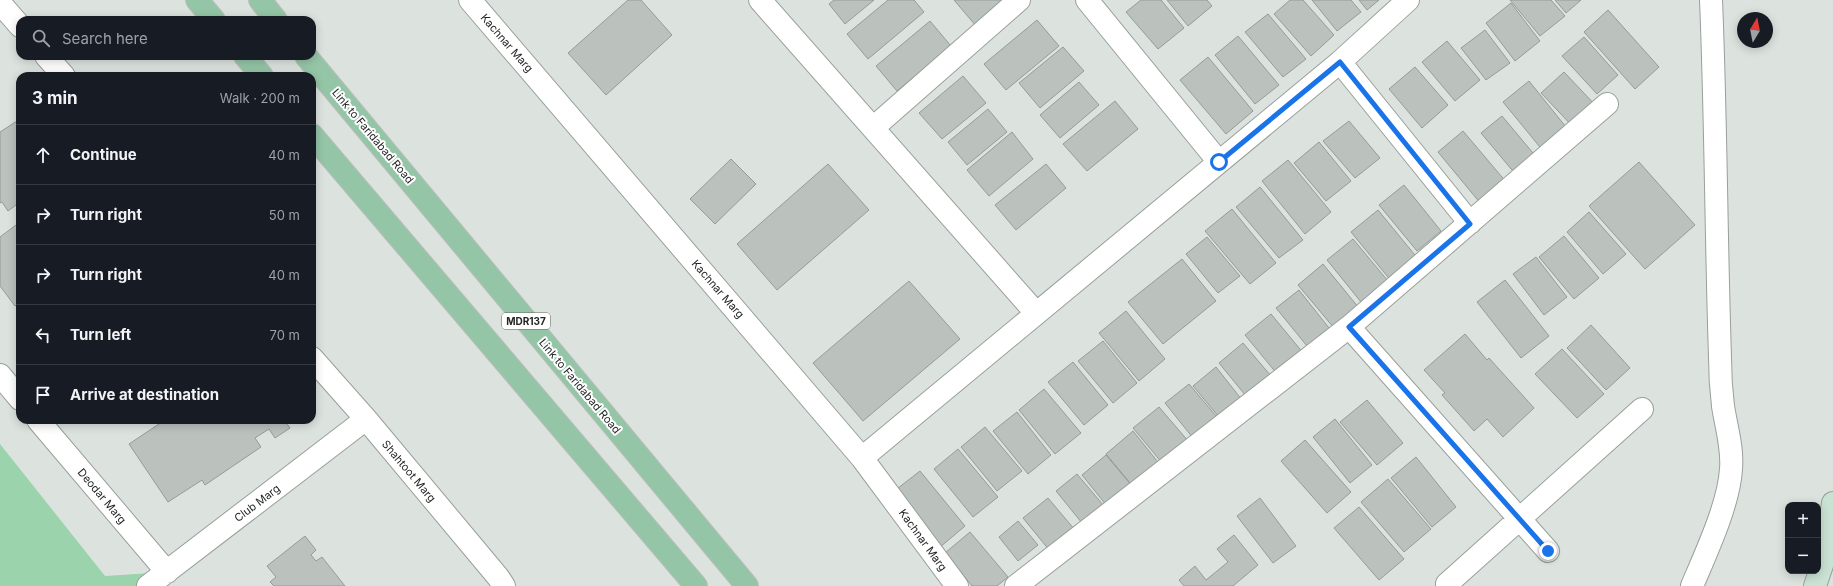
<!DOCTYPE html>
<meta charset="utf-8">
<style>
body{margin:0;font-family:Inter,sans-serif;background:#242831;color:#f1f3f6}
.controls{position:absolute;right:12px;bottom:12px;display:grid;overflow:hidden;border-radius:8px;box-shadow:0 2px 10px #0003}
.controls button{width:36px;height:36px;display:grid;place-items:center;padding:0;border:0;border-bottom:1px solid #363941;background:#171b24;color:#f1f3f6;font:20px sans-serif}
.compass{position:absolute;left:1737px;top:12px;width:36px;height:36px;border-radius:50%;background:#171b24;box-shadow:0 2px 10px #0003;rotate:10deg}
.stop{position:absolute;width:12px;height:12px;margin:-9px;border:3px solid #1a73e8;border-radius:50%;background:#fff}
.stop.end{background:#1a73e8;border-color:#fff;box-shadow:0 1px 4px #0008}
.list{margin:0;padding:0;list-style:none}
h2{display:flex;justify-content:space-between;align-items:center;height:52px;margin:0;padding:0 16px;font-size:17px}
h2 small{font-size:13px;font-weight:400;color:#9ea1a6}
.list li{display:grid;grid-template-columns:26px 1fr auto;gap:12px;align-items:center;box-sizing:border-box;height:60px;padding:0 16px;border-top:1px solid #363941}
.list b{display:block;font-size:15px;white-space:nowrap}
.list em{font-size:13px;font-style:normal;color:#9ea1a6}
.icon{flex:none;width:22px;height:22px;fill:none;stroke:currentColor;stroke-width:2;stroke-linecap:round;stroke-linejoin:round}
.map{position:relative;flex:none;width:1833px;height:586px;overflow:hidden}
.search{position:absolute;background:#171b24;box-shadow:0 2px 10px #0003;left:16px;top:16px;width:300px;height:44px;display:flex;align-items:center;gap:10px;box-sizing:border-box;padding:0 14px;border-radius:12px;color:#9ea1a6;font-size:15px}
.panel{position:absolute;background:#171b24;box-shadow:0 2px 10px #0003;left:16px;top:72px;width:300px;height:352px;border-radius:12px}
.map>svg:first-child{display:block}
.green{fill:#9ad3ac}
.building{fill:#bbc2bd;stroke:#959c97}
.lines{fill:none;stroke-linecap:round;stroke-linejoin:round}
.minor-casing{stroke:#999f9b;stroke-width:24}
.secondary-casing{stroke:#999f9b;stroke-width:24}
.primary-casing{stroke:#bdbebd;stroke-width:24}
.minor{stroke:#fff;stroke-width:22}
.secondary{stroke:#cae2d3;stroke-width:22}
.primary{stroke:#95c5a7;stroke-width:22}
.route{stroke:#1a73e8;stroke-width:5}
.labels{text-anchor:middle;stroke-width:4;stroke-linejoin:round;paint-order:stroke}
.shield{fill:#fff;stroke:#646665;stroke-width:1}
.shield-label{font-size:10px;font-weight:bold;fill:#222523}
.street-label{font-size:11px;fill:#222523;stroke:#fff}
</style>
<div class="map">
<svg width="1833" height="586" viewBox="0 0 1833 586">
<rect width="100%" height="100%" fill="#dce3de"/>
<path class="green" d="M0 444 105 576 167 572 144 586H0Z"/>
<path class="building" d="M628 0H641L672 35 606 95 568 53Z
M834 0H874L845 24 829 4Z
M888 0H914L924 12 868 59 847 34Z
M954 0H1007L976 26Z
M1141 0H1161L1184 28 1158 49 1126 12Z
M1167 0H1207L1212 6 1188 26Z
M1290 0H1303L1334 35 1311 56 1274 14Z
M1312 0H1351L1361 12 1337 31Z
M1359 0H1379L1367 10Z
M1510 0H1551L1565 16 1540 36Z
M1555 0H1581L1566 13Z
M1511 3 1540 41 1515 61 1486 23Z
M1608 10 1659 67 1635 89 1584 32Z
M1268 14 1306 59 1283 77 1245 32Z
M1037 20 1059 46 1006 90 984 64Z
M930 21 951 46 897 91 876 66Z
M1485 30 1510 63 1486 80 1461 48Z
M1238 36 1279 85 1255 104 1215 55Z
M1584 37 1618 75 1597 94 1562 56Z
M1447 41 1480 80 1455 101 1422 62Z
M1063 47 1084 71 1040 108 1019 83Z
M1208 57 1253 111 1226 134 1180 80Z
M1415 67 1448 105 1422 128 1389 89Z
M1564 72 1599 109 1576 130 1541 93Z
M963 76 986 103 942 139 919 113Z
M1529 81 1570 132 1544 152 1503 102Z
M1079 82 1099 105 1060 138 1040 115Z
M1115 101 1138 129 1087 171 1063 144Z
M988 109 1007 132 967 165 948 142Z
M1502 116 1538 159 1517 176 1481 133Z
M17 121 20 126V202L8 211 2 202 0 203V132Z
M1349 121 1380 158 1355 178 1323 141Z
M1463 131 1507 183 1481 204 1438 152Z
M1012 132 1033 159 989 196 967 170Z
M1319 142 1351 181 1326 201 1294 163Z
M731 159 756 184 715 224 690 199Z
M1288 160 1331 212 1305 234 1262 181Z
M1639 162 1695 225 1645 269 1589 206Z
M828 164 869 210 777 290 737 244Z
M1046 164 1066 188 1016 230 995 205Z
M1404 185 1441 231 1417 251 1379 205Z
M1260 187 1303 240 1279 258 1236 207Z
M1232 209 1276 263 1250 284 1205 231Z
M1378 210 1419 260 1392 282 1351 232Z
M1589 212 1626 254 1603 274 1567 232Z
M20 222V302L15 306 0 286V237Z
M1564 236 1599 278 1574 299 1539 257Z
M1207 237 1240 276 1218 293 1186 254Z
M1353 239 1388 281 1361 302 1327 260Z
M1536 257 1567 297 1544 315 1513 274Z
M1182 259 1216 301 1163 344 1128 302Z
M1323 264 1359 308 1334 328 1298 285Z
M1505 280 1549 336 1521 358 1477 302Z
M909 281 960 339 863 421 813 363Z
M1299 290 1329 328 1307 346 1276 308Z
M1126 311 1165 359 1139 381 1099 333Z
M1271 314 1304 354 1278 375 1245 335Z
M1591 325 1630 368 1606 390 1567 348Z
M1465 334 1487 360 1489 358 1534 408 1503 437 1487 419 1474 431 1442 395 1445 393 1424 370Z
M1103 341 1137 383 1113 403 1078 361Z
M1243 343 1271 376 1246 396 1219 363Z
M1562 349 1604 394 1577 418 1535 374Z
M1073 362 1108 405 1084 425 1048 382Z
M1216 367 1246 405 1224 423 1193 386Z
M1189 384 1222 423 1197 443 1165 403Z
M1044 389 1081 433 1055 454 1019 410Z
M1367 400 1403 443 1377 465 1340 422Z
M1159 407 1189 442 1163 464 1133 428Z
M1017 412 1051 455 1028 474 993 431Z
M1335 419 1372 465 1350 483 1313 437Z
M165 420H284L290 428 275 438 269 429 255 438 261 447 205 485 202 480 168 502 129 444Z
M985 427 1022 471 997 491 961 447Z
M1133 431 1162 467 1135 489 1106 454Z
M1305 440 1351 492 1327 513 1281 461Z
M958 449 998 497 973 517 934 469Z
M1106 455 1132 486 1107 506 1082 475Z
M1416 457 1456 507 1432 527 1391 478Z
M920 471 965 526 939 548 893 492Z
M1077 474 1104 506 1082 523 1056 491Z
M1388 479 1431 529 1404 552 1361 502Z
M1048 498 1075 530 1050 551 1023 518Z
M1260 498 1296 546 1273 563 1237 516Z
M1359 507 1404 559 1379 580 1334 528Z
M1018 521 1038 545 1018 561 999 537Z
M970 532 1008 577 997 586H972L945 553Z
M1234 535 1258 565 1233 586H1184L1179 580 1195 566 1206 580 1228 562 1217 549Z
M305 536 316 550 311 555 316 561 322 557 345 586H274L270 582 276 577 267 566Z"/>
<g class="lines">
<g class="minor-casing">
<path id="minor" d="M470 0 862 458 957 586
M760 0 1036 313
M1087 0 1219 162
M0 3 20 26
M46 56 64 76
M1340 62 1470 223
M873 128 1019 0
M1349 327 1548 551
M312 358 366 419 498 577 504 586
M0 375 20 399
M38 420 167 572
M862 458 1340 62 1408 0
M1447 584 1642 409
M148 586 366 419
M1016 586 1349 327 1607 104
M1692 586C1706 553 1729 504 1731 469 1733 448 1726 426 1723 406 1721 390 1720 373 1720 357 1716 238 1716 119 1711 0"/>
</g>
<g class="secondary-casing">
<path id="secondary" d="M1815 586 1825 556 1833 503"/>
</g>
<g class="primary-casing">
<path id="primary" d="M197 0 214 20
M260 0 276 20
M245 56 262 76
M306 56 747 586
M312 135 696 586"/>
</g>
<use href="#minor" class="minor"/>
<use href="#secondary" class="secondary"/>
<use href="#primary" class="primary"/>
</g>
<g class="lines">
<path class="route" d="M1219 162 1340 62 1470 224 1349 327 1548 551"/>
</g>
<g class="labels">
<rect class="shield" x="502" y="313" width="48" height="16" rx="3"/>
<g class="shield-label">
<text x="526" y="325">MDR137</text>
</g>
<g class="street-label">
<text transform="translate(507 43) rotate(49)" y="4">Kachnar Marg</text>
<text transform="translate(373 136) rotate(50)" y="4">Link to Faridabad Road</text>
<text transform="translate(718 289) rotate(49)" y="4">Kachnar Marg</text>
<text transform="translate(580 386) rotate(50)" y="4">Link to Faridabad Road</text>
<text transform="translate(409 471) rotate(50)" y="4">Shahtoot Marg</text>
<text transform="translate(102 496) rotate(50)" y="4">Deodar Marg</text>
<text transform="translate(257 503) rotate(-37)" y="4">Club Marg</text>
<text transform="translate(923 540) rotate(54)" y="4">Kachnar Marg</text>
</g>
</g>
</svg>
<div class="controls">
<button>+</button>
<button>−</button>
</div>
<svg class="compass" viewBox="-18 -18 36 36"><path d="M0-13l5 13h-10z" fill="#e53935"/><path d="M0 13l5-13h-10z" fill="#9ea1a6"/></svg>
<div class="stop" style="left:1219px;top:162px"></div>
<div class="stop end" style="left:1548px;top:551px"></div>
<div class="search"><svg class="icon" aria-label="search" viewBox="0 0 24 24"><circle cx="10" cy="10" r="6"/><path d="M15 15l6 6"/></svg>Search here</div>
<section class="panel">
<h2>3 min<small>Walk · 200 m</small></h2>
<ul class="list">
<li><svg class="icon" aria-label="ahead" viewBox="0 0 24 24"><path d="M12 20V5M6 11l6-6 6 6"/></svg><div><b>Continue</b></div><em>40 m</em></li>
<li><svg class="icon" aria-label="right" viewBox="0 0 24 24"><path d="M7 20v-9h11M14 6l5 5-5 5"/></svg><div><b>Turn right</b></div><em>50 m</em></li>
<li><svg class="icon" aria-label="right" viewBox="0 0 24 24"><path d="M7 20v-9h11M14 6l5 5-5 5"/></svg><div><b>Turn right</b></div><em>40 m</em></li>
<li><svg class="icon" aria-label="left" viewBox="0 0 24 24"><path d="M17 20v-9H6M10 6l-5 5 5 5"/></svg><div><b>Turn left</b></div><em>70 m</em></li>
<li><svg class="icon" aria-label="arrive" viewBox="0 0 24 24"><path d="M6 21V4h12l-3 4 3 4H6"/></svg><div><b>Arrive at destination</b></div></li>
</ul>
</section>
</div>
